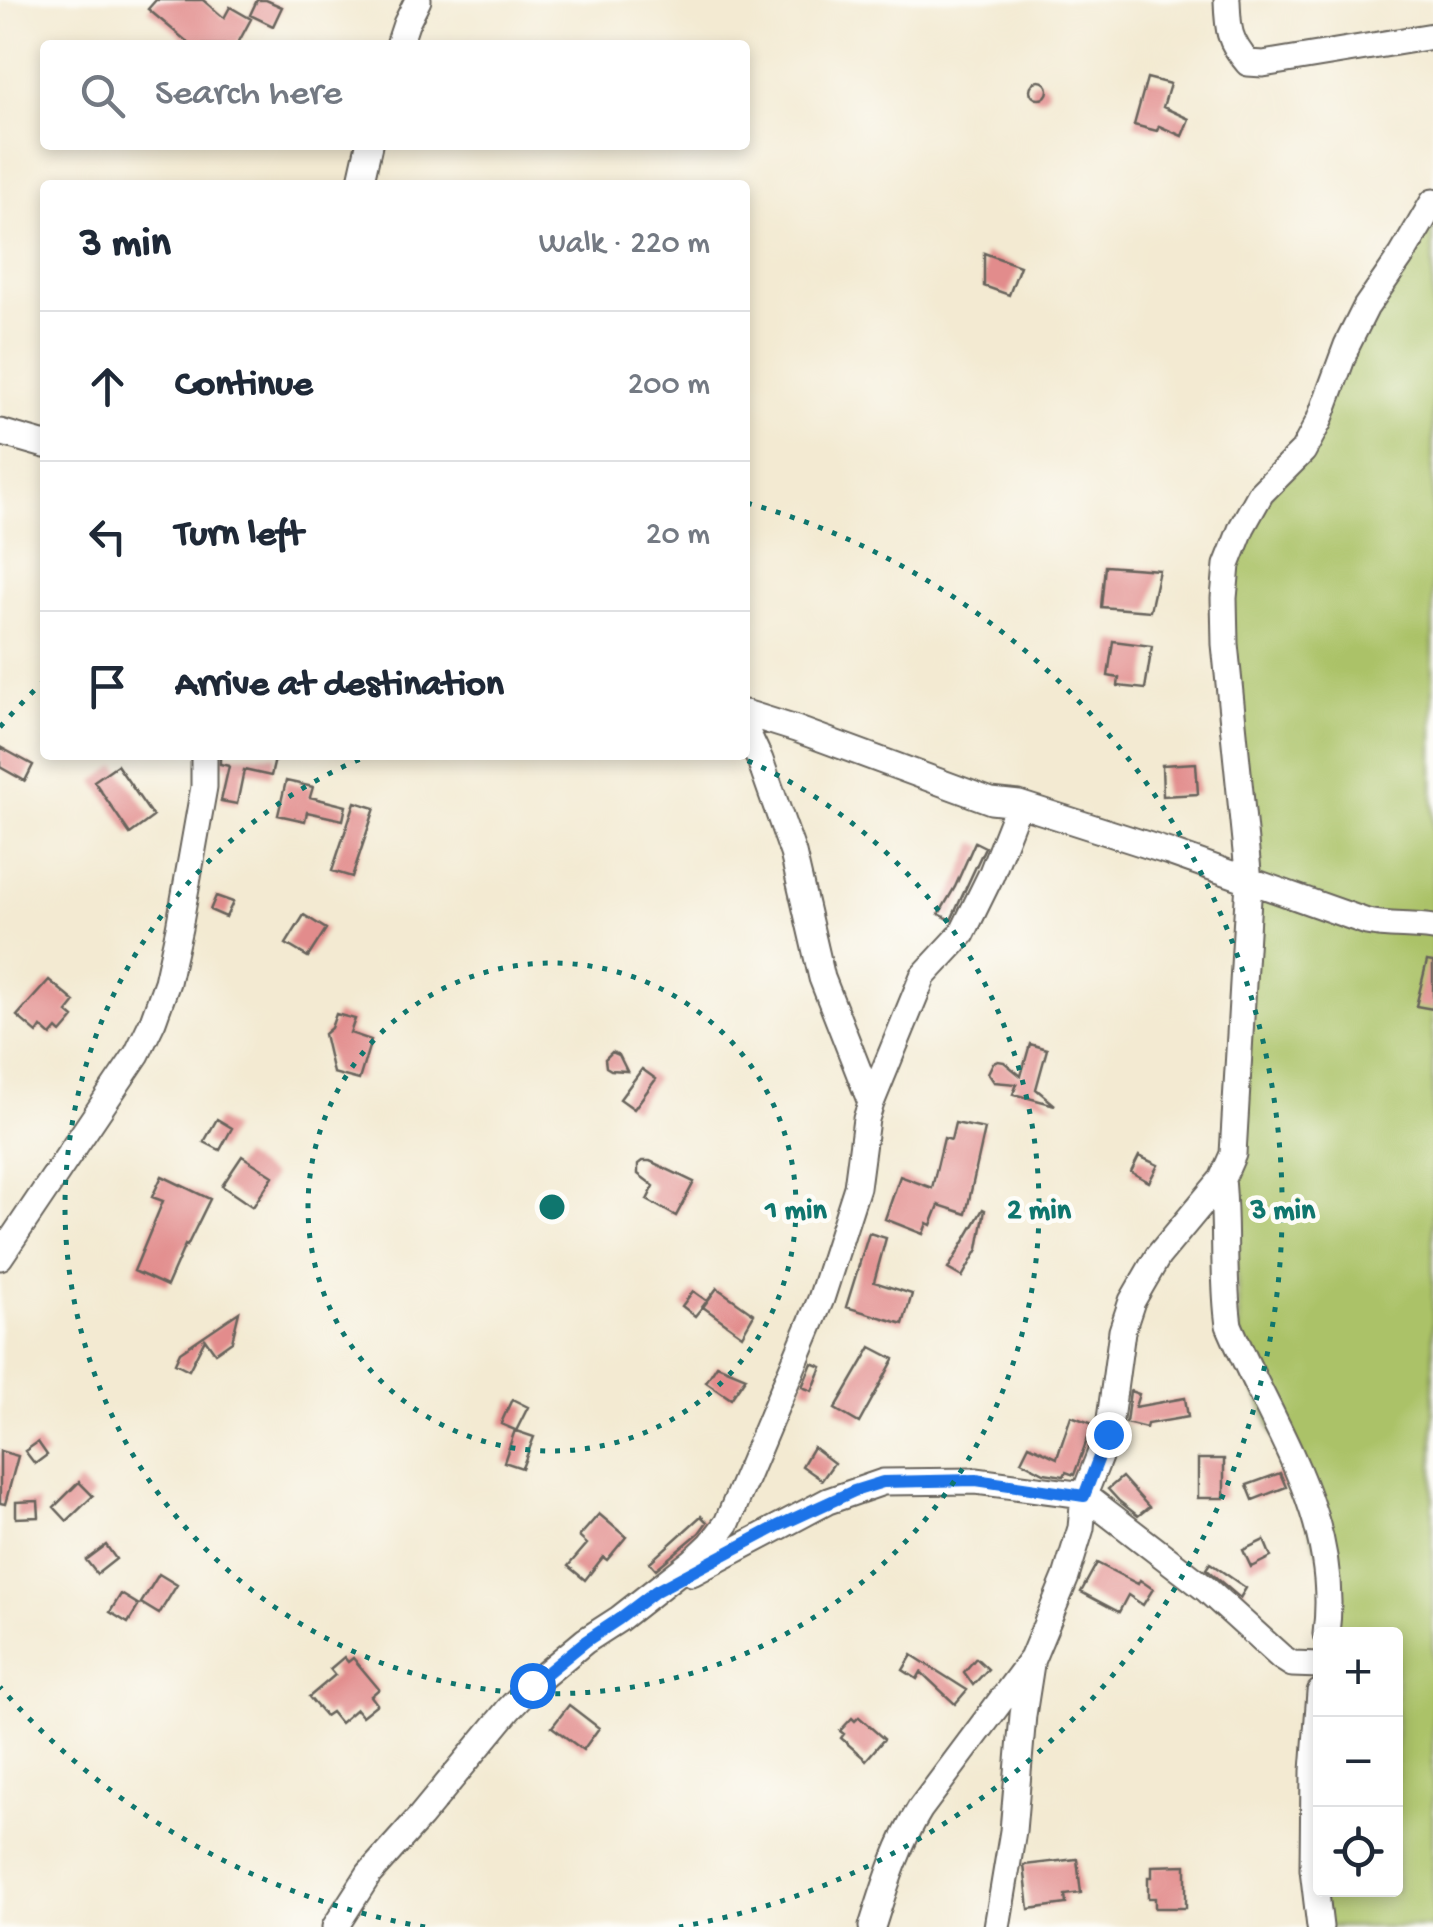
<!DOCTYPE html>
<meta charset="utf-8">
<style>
body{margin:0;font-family:"Gochi Hand",sans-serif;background:#f2f2f3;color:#1f2937}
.controls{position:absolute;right:30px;bottom:30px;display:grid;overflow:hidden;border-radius:10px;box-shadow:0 5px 15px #0003}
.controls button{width:90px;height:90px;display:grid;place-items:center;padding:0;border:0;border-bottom:2px solid #e0e1e3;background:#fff;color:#1f2937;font:50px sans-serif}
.stop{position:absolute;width:30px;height:30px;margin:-22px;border:8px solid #1a73e8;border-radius:50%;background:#fff}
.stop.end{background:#1a73e8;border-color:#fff;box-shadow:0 2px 10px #0008}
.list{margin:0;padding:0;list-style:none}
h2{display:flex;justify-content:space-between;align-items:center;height:130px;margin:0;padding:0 40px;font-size:42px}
h2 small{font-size:32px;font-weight:400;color:#747a83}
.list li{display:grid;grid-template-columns:65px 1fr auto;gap:30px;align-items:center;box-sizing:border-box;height:150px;padding:0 40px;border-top:2px solid #e0e1e3}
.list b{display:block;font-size:38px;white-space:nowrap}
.list em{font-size:32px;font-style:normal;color:#747a83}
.icon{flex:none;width:55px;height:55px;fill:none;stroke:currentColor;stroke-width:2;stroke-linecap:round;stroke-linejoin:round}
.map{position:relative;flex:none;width:1433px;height:1927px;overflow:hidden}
.search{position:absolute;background:#fff;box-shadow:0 5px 15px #0003;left:40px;top:40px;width:710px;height:110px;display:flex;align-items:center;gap:25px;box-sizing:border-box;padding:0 35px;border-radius:10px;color:#747a83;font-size:38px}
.panel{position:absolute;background:#fff;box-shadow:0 5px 15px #0003;left:40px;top:180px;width:710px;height:580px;border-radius:10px}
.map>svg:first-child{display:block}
.green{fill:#abc267;stroke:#646f42;stroke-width:2.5}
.building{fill:#e28c8c}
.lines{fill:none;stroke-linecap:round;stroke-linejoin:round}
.minor-casing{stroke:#67645c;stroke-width:29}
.minor{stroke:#fff;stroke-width:25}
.route{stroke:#1a73e8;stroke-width:12}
.ring{fill:none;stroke:#0f766e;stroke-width:5;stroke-dasharray:5 10}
.centre{fill:#0f766e;stroke:#fdfcf7;stroke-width:5}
.ring-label{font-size:30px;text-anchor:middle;font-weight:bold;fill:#0f766e;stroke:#fdfcf7;stroke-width:9;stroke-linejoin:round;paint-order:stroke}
</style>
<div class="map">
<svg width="1433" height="1927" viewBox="0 0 1433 1927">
<rect width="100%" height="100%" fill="#fdfcf7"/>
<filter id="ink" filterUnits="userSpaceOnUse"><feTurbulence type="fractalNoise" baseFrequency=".01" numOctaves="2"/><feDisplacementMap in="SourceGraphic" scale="20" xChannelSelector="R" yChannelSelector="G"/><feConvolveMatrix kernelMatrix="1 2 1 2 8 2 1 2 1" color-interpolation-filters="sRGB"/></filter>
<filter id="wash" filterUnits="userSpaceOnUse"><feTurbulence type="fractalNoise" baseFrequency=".0048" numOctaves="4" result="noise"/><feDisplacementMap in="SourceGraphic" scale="40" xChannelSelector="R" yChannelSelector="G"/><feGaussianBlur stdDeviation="2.25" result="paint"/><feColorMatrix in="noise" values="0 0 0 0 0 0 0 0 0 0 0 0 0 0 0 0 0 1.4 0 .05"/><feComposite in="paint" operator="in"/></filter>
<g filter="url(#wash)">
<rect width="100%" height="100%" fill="#f3ead2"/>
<path class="green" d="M1433 202V1927H1320V1890H1396V1634H1326L1327 1573 1240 1352 1231 1161 1249 881 1227 565 1284 469Z"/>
<g id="blocks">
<path class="building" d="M156 0H203L224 18 230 7 251 19 237 45H191L148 9Z
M257 0H266L282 7 273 26 250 15Z
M1147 78 1170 84 1163 107 1189 119 1182 136 1159 126 1157 131 1134 125Z
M1030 90a9 9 0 1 1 18 0a9 9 0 1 1-18 0Z
M984 253 1020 266 1009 295 984 286Z
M1105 566 1159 570 1150 611 1101 607Z
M1113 641 1152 646 1145 689 1118 686 1119 678 1108 676Z
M0 747 33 765 25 781 0 767Z
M220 755H276L271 776 244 770 237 804 221 801 229 766 220 764Z
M1196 763 1198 794 1163 796 1162 765Z
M117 765 153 817 130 834 94 781Z
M286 781 313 787 310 797 346 806 343 820 307 812 305 821 278 815Z
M355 802 375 808 352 877 332 871Z
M975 842 985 847 951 920 939 914 955 887Z
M216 896 233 902 226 917 210 910Z
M304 915 326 929 308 957 286 944Z
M1427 961 1433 962V1009L1416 1006Z
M49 980 75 1002 67 1012 74 1018 61 1033 57 1029 51 1036 41 1027 37 1033 17 1016Z
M336 1014 355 1019 350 1033 371 1040 359 1080 333 1073 324 1034 331 1028Z
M1030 1044 1047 1049 1036 1089 1055 1105 1013 1094 1017 1084 994 1082 988 1073 993 1063 998 1061 1004 1062 1021 1076Z
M612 1052 619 1055 627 1071 611 1070 606 1067 605 1059Z
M642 1069 656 1079 634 1109 620 1099Z
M217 1119 232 1128 220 1150 204 1142Z
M955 1123 985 1129 966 1214 939 1205 931 1225 927 1223 923 1234 885 1219 900 1176 932 1188 944 1138 951 1140Z
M242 1156 273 1176 253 1207 222 1186Z
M1139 1156 1158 1165 1149 1182 1131 1172Z
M642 1161H650L694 1182 676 1216 647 1200 654 1186 638 1174V1164Z
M162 1176 210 1199 187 1246 185 1245 167 1286 134 1271 163 1201 152 1197Z
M983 1209 985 1210 978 1249 962 1277 948 1269Z
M869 1233 886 1238 874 1282 912 1294 903 1324 846 1307Z
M717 1288 754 1314 742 1335 703 1307Z
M693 1291 707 1301 695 1316 682 1306Z
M239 1312 232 1341 215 1353 205 1339 189 1370 175 1363 180 1352Z
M871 1347 894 1359 859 1423 835 1409Z
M812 1363 822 1367 812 1391 802 1387Z
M717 1365 746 1377 731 1399 706 1382Z
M1130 1391 1139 1394 1135 1407 1185 1398 1188 1417 1147 1424 1146 1428 1126 1423Z
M512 1399 528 1407 516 1431 534 1437 522 1468 504 1462 515 1430 501 1424 502 1421Z
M1071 1416 1093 1424 1074 1475 1066 1472 1064 1476 1044 1473 1021 1461 1029 1445 1057 1458Z
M38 1442 47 1455 35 1464 25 1451Z
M813 1447 834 1463 822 1480 802 1466Z
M0 1451 18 1456 5 1504 0 1503Z
M1198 1459H1224V1498H1198Z
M1280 1473 1286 1487 1253 1500 1247 1485Z
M1122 1477 1149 1507 1138 1516 1119 1501 1108 1489Z
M79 1482 93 1496 67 1521 54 1507Z
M38 1501 39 1517 16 1518V1502Z
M599 1514 626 1537 607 1560 603 1557 585 1580 568 1566 587 1544 579 1537Z
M701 1516 707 1522 699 1533 656 1569 650 1562Z
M1264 1540 1271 1557 1251 1567 1243 1550Z
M106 1545 116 1559 97 1574 86 1560Z
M1097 1563 1138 1584 1140 1580 1153 1589 1143 1605 1128 1595 1119 1612 1081 1592Z
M1210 1563 1246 1588 1240 1598 1206 1569Z
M159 1574 177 1585 159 1614 141 1603Z
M121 1594 139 1605 128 1623 110 1612Z
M912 1655 926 1664 967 1690 955 1704 921 1672 917 1679 903 1670Z
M344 1657 348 1662 353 1658 379 1689 371 1696 377 1704 362 1716 356 1709 340 1723 331 1712 325 1716 309 1697 335 1675 330 1669Z
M976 1658 988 1669 973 1685 964 1672Z
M569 1705 599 1728 583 1750 552 1727Z
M859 1717 884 1739 866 1760 841 1738 844 1734 840 1731 852 1718 855 1721Z
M1077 1859 1081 1893 1065 1895 1066 1904 1029 1909 1024 1865Z
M1186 1865V1908H1155V1898H1148V1877H1152V1866Z"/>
</g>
</g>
<g filter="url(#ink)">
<use href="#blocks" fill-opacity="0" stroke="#67645c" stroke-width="2.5"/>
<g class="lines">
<g class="minor-casing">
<path id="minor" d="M1227 0C1228 29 1228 40 1248 63L1263 64 1433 36
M399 45 406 24 418 0
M360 185 369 145
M0 432 45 445
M745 713 796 729 991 801 1019 804 1169 852 1367 922C1389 927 1411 924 1433 928
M871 1103 923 976 962 934 991 875 1019 804
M1222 1179C1227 1228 1222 1277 1229 1325 1272 1427 1341 1518 1326 1634
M0 1257 137 1054 153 1021 167 982 179 928 204 787V755
M692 1573 828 1501 883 1482 976 1481 1084 1495 1206 1589 1281 1657 1292 1664 1320 1665
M335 1927 369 1874 420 1817 509 1709 532 1685 585 1641 619 1619 693 1561 711 1544 727 1523 821 1299 857 1187 866 1119 871 1103 822 978 793 853 760 760 745 728
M872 1927C885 1886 897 1846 920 1809L1032 1659 1066 1577 1081 1528 1084 1495 1108 1434 1122 1331 1132 1301 1158 1256 1222 1179 1233 1154 1249 881 1225 644 1224 598 1227 565 1242 527 1261 493 1303 451 1319 421 1347 345 1366 307 1402 255 1433 202
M997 1927 1013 1831 1023 1715 1031 1664
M1320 1927 1313 1869 1314 1771 1320 1692"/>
</g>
<use href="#minor" class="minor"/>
</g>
</g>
<g class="lines" filter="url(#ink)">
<path class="route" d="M532 1685 586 1641 619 1619 656 1591 778 1526 854 1491 883 1482 976 1480 1084 1496 1108 1434"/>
</g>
<g class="ring">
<circle cx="552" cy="1207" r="244"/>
<path d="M734 755A487 487 0 1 1 370 755"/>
<path d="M425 1927A731 731 0 0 1 0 1687M0 727A731 731 0 0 1 44 681M747 503A731 731 0 0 1 679 1927"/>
</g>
<circle cx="552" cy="1207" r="15" class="centre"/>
<g class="ring-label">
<text x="796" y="1218">1 min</text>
<text x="1039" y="1218">2 min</text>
<text x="1283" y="1218">3 min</text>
</g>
</svg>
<div class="controls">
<button>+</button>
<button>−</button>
<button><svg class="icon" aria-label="locate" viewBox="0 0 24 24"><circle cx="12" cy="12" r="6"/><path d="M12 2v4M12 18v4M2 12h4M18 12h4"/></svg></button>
</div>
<div class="stop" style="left:532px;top:1685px"></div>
<div class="stop end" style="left:1108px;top:1434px"></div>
<div class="search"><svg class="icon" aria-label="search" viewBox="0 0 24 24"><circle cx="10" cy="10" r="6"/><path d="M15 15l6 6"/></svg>Search here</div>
<section class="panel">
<h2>3 min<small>Walk · 220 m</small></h2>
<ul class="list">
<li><svg class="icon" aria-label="ahead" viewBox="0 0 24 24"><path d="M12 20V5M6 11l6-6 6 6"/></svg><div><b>Continue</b></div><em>200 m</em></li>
<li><svg class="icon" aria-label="left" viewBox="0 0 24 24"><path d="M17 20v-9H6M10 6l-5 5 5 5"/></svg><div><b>Turn left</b></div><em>20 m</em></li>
<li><svg class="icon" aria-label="arrive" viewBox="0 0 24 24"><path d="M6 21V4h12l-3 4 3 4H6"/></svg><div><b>Arrive at destination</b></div></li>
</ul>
</section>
</div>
